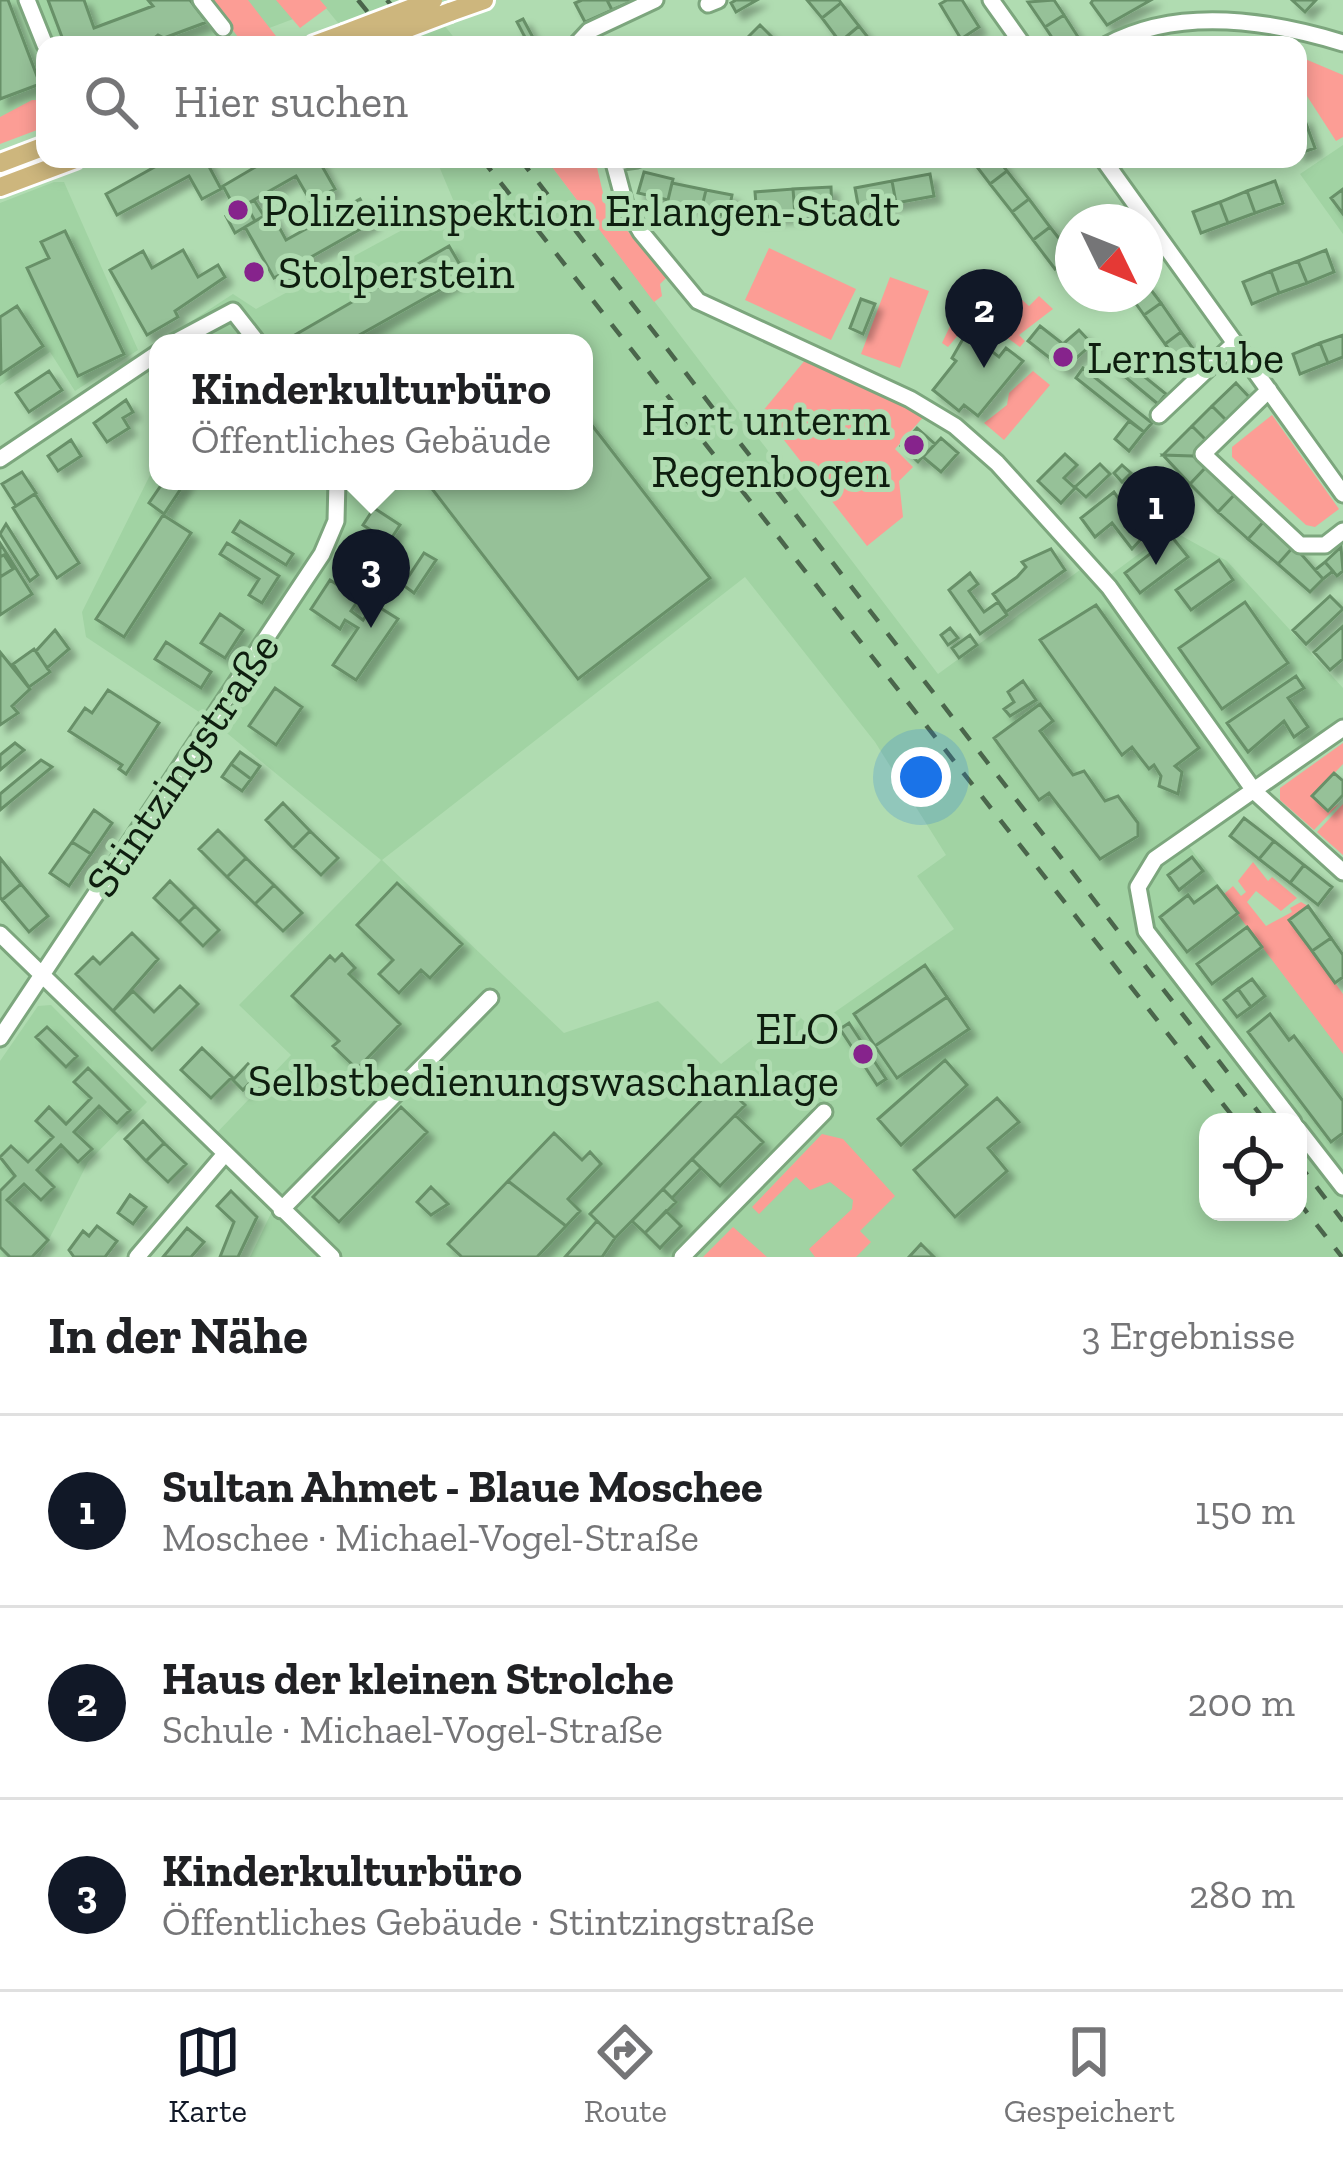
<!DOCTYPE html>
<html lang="de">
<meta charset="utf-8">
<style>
body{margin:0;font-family:"Zilla Slab",serif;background:#f2f2f2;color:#202124}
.controls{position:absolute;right:36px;bottom:36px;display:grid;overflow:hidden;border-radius:24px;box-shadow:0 6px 18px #0003}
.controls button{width:108px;height:108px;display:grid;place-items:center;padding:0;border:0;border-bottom:3px solid #e0e0e0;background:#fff;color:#202124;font:60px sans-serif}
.compass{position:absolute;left:1055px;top:204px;width:108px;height:108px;border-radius:50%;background:#fff;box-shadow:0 6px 18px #0003;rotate:133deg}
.you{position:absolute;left:921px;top:777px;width:42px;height:42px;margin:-30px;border:9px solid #fff;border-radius:50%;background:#1a73e8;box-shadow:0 0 0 18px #1a73e833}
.badge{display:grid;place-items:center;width:78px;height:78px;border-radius:50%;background:#111827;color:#fff;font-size:39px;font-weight:700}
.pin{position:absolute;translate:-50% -99px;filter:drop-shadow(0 3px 6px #0008)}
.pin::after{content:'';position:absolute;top:63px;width:42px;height:36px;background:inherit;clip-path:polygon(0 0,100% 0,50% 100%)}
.popup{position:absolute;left:149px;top:334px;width:444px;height:156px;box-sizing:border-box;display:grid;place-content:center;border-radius:24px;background:#fff;filter:drop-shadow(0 3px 9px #0005);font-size:39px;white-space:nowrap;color:#757577}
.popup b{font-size:45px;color:#202124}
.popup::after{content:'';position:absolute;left:50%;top:100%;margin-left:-24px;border:24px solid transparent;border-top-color:#fff}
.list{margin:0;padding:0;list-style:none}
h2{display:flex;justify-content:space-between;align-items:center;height:156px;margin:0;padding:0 48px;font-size:51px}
h2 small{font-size:39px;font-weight:400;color:#757577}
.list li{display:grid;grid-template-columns:78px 1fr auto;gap:36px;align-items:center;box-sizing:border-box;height:192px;padding:0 48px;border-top:3px solid #e0e0e0}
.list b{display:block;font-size:45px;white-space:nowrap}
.list p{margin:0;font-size:39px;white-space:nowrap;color:#757577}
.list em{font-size:39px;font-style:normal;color:#757577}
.icon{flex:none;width:66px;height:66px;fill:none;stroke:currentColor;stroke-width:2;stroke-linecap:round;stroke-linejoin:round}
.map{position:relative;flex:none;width:1343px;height:1257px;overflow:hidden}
.search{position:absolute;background:#fff;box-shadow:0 6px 18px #0003;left:36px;right:36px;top:36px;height:132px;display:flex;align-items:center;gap:30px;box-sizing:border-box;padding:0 42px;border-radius:24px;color:#757577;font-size:45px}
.sheet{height:732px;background:#fff}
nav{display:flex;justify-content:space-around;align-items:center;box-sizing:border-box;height:168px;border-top:3px solid #e0e0e0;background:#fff;font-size:33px;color:#757577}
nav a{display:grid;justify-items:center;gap:6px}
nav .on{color:#111827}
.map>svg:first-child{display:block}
.built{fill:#a1d3a3;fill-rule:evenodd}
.green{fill:#fc9d95}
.building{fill:#96c198;stroke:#679068;stroke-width:3;filter:url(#shadow)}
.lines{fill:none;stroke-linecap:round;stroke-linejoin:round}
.minor-casing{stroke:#7ca67d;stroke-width:21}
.major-casing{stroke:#fff;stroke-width:24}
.minor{stroke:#fff;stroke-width:15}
.major{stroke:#cdb67d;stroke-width:18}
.rail{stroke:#4a654b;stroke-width:4.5;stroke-dasharray:15 15;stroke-linecap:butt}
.major-bridge-casing{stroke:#fff;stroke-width:24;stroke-linecap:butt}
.major-bridge{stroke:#cdb67d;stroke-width:18}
.poi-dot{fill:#86238c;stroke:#b0dcb1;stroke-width:4.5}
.labels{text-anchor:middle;stroke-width:10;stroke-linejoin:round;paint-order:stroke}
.poi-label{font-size:45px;fill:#0e1e0f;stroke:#b0dcb1;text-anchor:start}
.street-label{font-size:45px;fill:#0e1e0f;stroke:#b0dcb1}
</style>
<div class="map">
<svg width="1343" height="1257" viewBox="0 0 1343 1257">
<defs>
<filter id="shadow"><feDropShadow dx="7" dy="7" stdDeviation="3" flood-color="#0004"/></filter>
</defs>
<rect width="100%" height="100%" fill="#b0dcb1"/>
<path class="built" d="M0 0H424L460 45H356L325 7 224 45H45V113L0 130Z
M1343 145V234L1300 174Z
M436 159H546L938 674 1095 559 1109 576 1171 530 1227 561 1343 688V728L1185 841 1343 1050V1257H250L275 1205 209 1141 291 1055 239 1005 381 860 211 720 86 637 82 612 158 459V481H584V343H158V398L140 355 233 294 256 309 454 202ZM745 577 875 742 946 855 917 876 954 929 812 1028 791 1009 721 1064 658 1001 564 1033 382 860ZM1208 1122H1298V1212H1208Z
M54 182H64L138 350 75 391 50 352 0 385V203Z
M51 1005 147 1102 88 1162 40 1257H0V1061L38 1006Z"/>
<path class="green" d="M210 0H248L279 40 244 45Z
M276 0H320L327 8 300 28Z
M1298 56 1343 75V137L1336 141 1298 82Z
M32 100H45V127L0 144V117Z
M546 159H595L606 206 667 277 660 284 662 296 654 302Z
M769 248 856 289 831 340 745 300Z
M890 277 929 291 900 368 861 354Z
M996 277 1029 306 1039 296 1053 309 1019 335 1025 341 1020 347 975 315 948 347 942 343 972 280 987 290 985 297Z
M806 359 926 414 895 449 913 467 899 481 903 517 867 546 762 412Z
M1033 371 1050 385 1004 440 984 423 1007 405 1009 393Z
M1272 415 1339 509 1315 527 1306 525 1232 457V447Z
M1343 743V764L1313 796 1328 811 1339 804 1314 830 1280 800V788Z
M1343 804V855L1317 832Z
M1253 862 1268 881 1272 877 1297 898 1281 911 1256 891 1247 902 1266 926 1292 912 1290 908 1301 902 1308 906 1290 920 1343 994V1054L1223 895 1233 886 1241 896 1246 892 1238 881Z
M822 1134 843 1139 895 1196 860 1231 871 1242 856 1257H815L809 1249 852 1209 853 1200 830 1182 810 1190 796 1177 759 1214 752 1207Z
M733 1227 767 1257H703Z"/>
<path class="building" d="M0 0H8L40 84 0 99Z
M48 0H84L94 28 153 6 148 0H190L207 22 164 38 158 35 146 45H65Z
M582 0H607L612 10 585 22 575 3Z
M607 0H636L612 10Z
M736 0H757L736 12 731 3Z
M807 0H839L841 3 822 18Z
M947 0H962L979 27 961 39 940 4Z
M1054 0 1064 15 1045 27 1028 2Z
M1151 0 1107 25 1091 3 1093 0Z
M1292 0H1316L1305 12Z
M841 3 859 26 840 42 822 18Z
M1064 15 1080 40 1073 45H1057L1045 27Z
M523 19 537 45H529L517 22Z
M760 25 780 45H751L746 39Z
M859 26 874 45H843L840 42Z
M1304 118 1315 148 1298 154V120Z
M169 159H205L221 189 202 199 189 176 117 215 106 194Z
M269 159H318L335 189 311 202 296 176 236 210 223 186Z
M971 159H998L1007 171 990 184Z
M1007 171 1029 199 1012 212 990 184Z
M644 172 673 179 668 200 638 193Z
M930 174 934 196 896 203 892 181Z
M892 181 896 203 859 210 855 188Z
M1275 181 1283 203 1255 213 1247 191Z
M672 183 706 190 701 211 667 204Z
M831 187 832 213 795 215 793 189Z
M793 189 795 215 757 217 755 192Z
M1343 189V214L1331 198Z
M706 190 732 195 728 216 701 211Z
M1247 191 1255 213 1228 223 1220 202Z
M326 194 337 212 330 216 320 197Z
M360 199 373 222 274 278 245 227 271 212 286 240Z
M1029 199 1050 227 1033 240 1012 212Z
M254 200 264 216 255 221 246 205Z
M1220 202 1228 223 1201 233 1193 212Z
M246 205 255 221 235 233 226 216Z
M1050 227 1072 255 1055 269 1033 240Z
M65 231 124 354 78 376 27 268 49 258 41 242Z
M449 246 466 275 345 343H281Z
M183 250 198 277 218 265 225 277 175 311 178 317 147 335 110 270 143 251 152 268Z
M1326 250 1334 272 1307 283 1298 261Z
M1298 261 1307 283 1279 293 1271 271Z
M1271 271 1279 293 1252 304 1243 282Z
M1145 282 1161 303 1144 315 1129 294H1145Z
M861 299 875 304 863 334 850 328Z
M1161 303 1181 332 1165 344 1144 315Z
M17 306 43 346 1 374 0 317Z
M1040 326 1063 344 1079 330 1092 344 1064 369 1028 341Z
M967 332 999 357 1006 348 1023 361 978 416 964 405 959 411 933 390 956 361 952 358Z
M1181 332 1202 361 1186 373 1165 344Z
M1343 335V357L1328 363 1320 343Z
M1320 343 1328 363 1300 374 1293 354Z
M1120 357 1166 394 1158 404 1112 366Z
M1083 368 1152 423 1144 432 1076 378Z
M49 371 62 390 29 412 16 393Z
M1236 383 1250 398 1227 421 1212 406Z
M126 400 133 412 123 418 129 428 107 442 94 423Z
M1212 406 1227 421 1207 441 1192 426Z
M584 415 710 578 578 679 426 481H584Z
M1129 421 1144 432 1129 451 1115 439Z
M1192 426 1207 441 1193 456 1163 455Z
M917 428 935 444 918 462 901 446Z
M941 438 958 453 941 472 923 457Z
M71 440 81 456 58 471 48 456Z
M1065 454 1077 465 1064 478 1075 488 1061 503 1038 481Z
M1163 455 1193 456 1207 466 1190 484Z
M1100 464 1110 474 1086 497 1075 487Z
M1122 465 1131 473 1122 482 1114 473Z
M1207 466 1235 494 1218 512 1190 484Z
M22 472 36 493 16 506 2 484Z
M164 481H186L164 514 149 503Z
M1114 492 1144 536 1132 549 1112 523 1095 537 1081 518Z
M35 494 79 563 57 578 13 508Z
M1235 494 1265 520 1248 539 1218 512Z
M374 508 400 525 389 542 363 525Z
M163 515 191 533 124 637 96 619Z
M1265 520 1294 546 1278 564 1248 539Z
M240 521 293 554 286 565 233 532Z
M6 524 38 575 30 581 0 534Z
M1172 537 1188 557 1140 593 1125 573Z
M0 543 32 594 0 615Z
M227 543 279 576 262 603 249 595 259 579 220 554Z
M1294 546 1323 579 1310 592 1278 564Z
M1341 547 1343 571 1337 576 1325 562Z
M1051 549 1065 570 1006 612 993 594 1017 577 1026 567 1022 562Z
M424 553 436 560 414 593 403 585Z
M4 555 13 569 0 577V557Z
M1219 560 1233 580 1191 610 1176 590Z
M1325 562 1333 571 1323 579 1315 570Z
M970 573 978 584 969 591 984 612 998 602 1007 615 980 634 949 590Z
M330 580 359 599 351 611 363 620 374 604 398 619 356 680 333 665 358 628 345 620 340 629 311 609Z
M1330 596 1343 609 1306 644 1293 630Z
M1245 602 1288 663 1222 709 1179 648Z
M1096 605 1199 748 1175 766 1182 772 1178 794 1159 786 1161 776 1154 765 1149 769 1132 747 1122 755 1040 640Z
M220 614 243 630 225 658 201 643Z
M1343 626V659L1330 670 1314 652Z
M950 628 958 638 948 645 941 635Z
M55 630 69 649 47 668 36 651Z
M970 635 977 645 959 658 952 648Z
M166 642 211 672 201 688 155 659Z
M34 649 50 672 29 687 13 664Z
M0 652 30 689 12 706 18 713 0 725Z
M1296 676 1304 688 1288 698 1308 727 1294 737 1284 721 1248 752 1227 723Z
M1023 681 1036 700 1010 716 1004 709 1014 702 1008 692Z
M275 688 302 707 276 745 249 726Z
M108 690 159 723 126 774 119 769 122 765 69 731 85 708 92 713Z
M1040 704 1053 721 1040 731 1073 775 1084 771 1105 801 1118 796 1138 823V836L1100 859 1049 793 1039 800 994 738Z
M15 743 24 750 0 770V755Z
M240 752 260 766 251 779 231 764Z
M41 760 52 767 0 810V794Z
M231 764 251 779 242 791 222 777Z
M1334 773 1343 781V795L1328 811 1312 796Z
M283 803 310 831 293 848 266 820Z
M94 810 112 823 91 854 72 842Z
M1244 818 1274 841 1259 859 1230 836Z
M218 830 246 858 227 877 199 849Z
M310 831 338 858 321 875 293 848Z
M1274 841 1304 865 1290 883 1259 859Z
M72 842 91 854 69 886 50 873Z
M1192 857 1203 871 1179 890 1168 875Z
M0 858 21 884 2 900 0 897Z
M246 858 274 885 255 904 227 877Z
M1304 865 1332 887 1318 905 1290 883Z
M170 881 195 906 179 922 154 898Z
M397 883 462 944 430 978 421 970 399 993 379 974 393 960 357 925Z
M21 884 48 916 29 932 2 900Z
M274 885 302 913 283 931 255 904Z
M1217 886 1238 913 1187 952 1160 917 1188 895 1194 903Z
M195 906 219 930 203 946 179 922Z
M1308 906 1331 938 1312 951 1289 920Z
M1247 927 1262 947 1212 984 1197 964Z
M132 933 158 959 113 1011 76 974 93 957 100 964Z
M1331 938 1343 955V977L1335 983 1312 951Z
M342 954 355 968 349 974 400 1024 357 1069 333 1046 339 1041 292 996 330 956 335 961Z
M925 965 947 997 875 1046 854 1014Z
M1252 979 1265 996 1251 1007 1238 989Z
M180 986 198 1004 152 1050 113 1011 133 991 154 1012Z
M1238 989 1251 1007 1237 1017 1224 1000Z
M947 997 969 1029 897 1078 875 1046Z
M1270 1014 1289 1040 1294 1036 1343 1101V1133L1331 1142 1248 1032Z
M849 1023 886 1079 877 1085 840 1029Z
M47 1027 77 1056 66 1067 36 1037Z
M202 1048 232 1077 211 1098 181 1070Z
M945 1060 967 1085 901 1145 878 1119Z
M248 1064 258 1074 243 1090 233 1080Z
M88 1068 130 1110 117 1123 99 1106 74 1132 92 1149 78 1162 61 1145 37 1170 54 1187 41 1200 24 1184 7 1200 48 1240 32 1257H10L0 1247V1191L15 1176 0 1157 11 1146 28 1162 53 1137 36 1121 49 1107 66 1124 91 1098 74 1082Z
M720 1081 745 1105 615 1238 590 1214Z
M997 1098 1019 1122 988 1148 1007 1171 955 1217 914 1170Z
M401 1107 427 1132 339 1222 313 1197Z
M735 1115 763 1142 720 1186 692 1159Z
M143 1121 164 1143 146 1161 125 1139Z
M554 1133 582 1160 590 1152 601 1164 568 1199 580 1211 566 1226 508 1181Z
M164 1143 186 1164 168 1182 146 1161Z
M692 1159 701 1168 672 1198 663 1189Z
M508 1181 566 1226 537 1257H462L448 1244Z
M431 1187 448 1204 431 1215 417 1202Z
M663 1189 676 1202 645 1233 632 1221Z
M231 1191 257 1217 238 1257H220L234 1222 217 1206Z
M130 1195 146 1207 133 1224 118 1213Z
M666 1211 681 1226 660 1248 645 1233Z
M597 1221 615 1238 602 1257H565Z
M97 1226 117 1241 105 1257H74L69 1250 83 1231 89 1236Z
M187 1228 204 1242 191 1257H163Z
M921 1244 934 1257H909Z"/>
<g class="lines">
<g class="minor-casing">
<path id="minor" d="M27 0 45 45
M201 0 223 28
M991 0 1023 45
M708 4 718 0
M576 45 589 31 655 0
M1107 45C1179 6 1268 20 1343 43
M613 159 625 204 641 232 698 301 910 399 955 426 997 463 1109 587 1255 792 1343 872
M1103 159 1343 494
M615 162 637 159
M173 343 233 311 258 343
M1269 390 1203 454 1300 545H1325L1343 531
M1159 415 1235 343
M0 459 158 353
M0 934 332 1257
M0 1038 322 554 336 521 337 481
M1293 1122 1146 931 1138 887 1155 859 1343 728
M1298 1129 1343 1187
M281 1210 490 998
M137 1257 224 1155
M682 1257 824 1112"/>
</g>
<g class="major-casing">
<path id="major" d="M450 12 484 0
M314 45 344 34
M0 163 45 146
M0 187 75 159"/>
</g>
<use href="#minor" class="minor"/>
<use href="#major" class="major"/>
<path class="rail" d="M358 0 394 45
M387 0 423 45
M482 159 1237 1122
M520 159 1266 1122
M1298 1163 1343 1221
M1298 1201 1342 1257"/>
<g class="major-bridge-casing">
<path id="major-bridge" d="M344 34 433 0
M363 45 450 12"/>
</g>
<use href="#major-bridge" class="major-bridge"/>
</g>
<g class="poi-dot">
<circle cx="238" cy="210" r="12"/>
<circle cx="254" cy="272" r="12"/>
<circle cx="1063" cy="357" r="12"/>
<circle cx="914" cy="445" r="12"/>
<circle cx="863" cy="1054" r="12"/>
</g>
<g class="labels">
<g class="poi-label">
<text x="262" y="226">Polizeiinspektion Erlangen-Stadt</text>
<text x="278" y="288">Stolperstein</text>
<text x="1087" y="373">Lernstube</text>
<text x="890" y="435" text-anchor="end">Hort unterm<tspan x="890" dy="52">Regenbogen</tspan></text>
<text x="839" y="1044" text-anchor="end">ELO<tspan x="839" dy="52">Selbstbedienungswaschanlage</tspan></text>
</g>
<g class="street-label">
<text transform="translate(182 764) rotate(-56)" y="16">Stintzingstraße</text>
</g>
</g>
</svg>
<div class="controls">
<button><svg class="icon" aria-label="locate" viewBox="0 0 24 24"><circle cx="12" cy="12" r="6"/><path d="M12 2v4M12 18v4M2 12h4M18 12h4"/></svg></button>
</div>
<svg class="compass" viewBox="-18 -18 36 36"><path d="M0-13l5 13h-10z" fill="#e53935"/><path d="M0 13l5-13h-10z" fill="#757577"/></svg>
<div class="you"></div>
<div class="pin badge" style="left:1156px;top:565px">1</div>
<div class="pin badge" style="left:984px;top:368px">2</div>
<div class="pin badge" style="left:371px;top:628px">3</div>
<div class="popup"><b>Kinderkulturbüro</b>Öffentliches Gebäude</div>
<div class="search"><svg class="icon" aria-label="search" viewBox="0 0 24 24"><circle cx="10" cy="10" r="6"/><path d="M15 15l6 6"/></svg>Hier suchen</div>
</div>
<section class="sheet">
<h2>In der Nähe<small>3 Ergebnisse</small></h2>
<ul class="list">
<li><span class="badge">1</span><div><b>Sultan Ahmet - Blaue Moschee</b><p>Moschee · Michael-Vogel-Straße</p></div><em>150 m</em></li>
<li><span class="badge">2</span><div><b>Haus der kleinen Strolche</b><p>Schule · Michael-Vogel-Straße</p></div><em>200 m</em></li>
<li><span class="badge">3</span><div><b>Kinderkulturbüro</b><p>Öffentliches Gebäude · Stintzingstraße</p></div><em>280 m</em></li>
</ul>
</section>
<nav>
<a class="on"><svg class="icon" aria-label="map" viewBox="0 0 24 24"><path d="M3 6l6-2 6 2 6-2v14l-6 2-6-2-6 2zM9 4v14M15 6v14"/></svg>Karte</a>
<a><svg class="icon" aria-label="directions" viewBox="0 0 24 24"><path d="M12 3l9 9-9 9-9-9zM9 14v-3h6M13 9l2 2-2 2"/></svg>Route</a>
<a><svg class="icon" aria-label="saved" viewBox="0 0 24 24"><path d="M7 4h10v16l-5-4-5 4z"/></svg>Gespeichert</a>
</nav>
